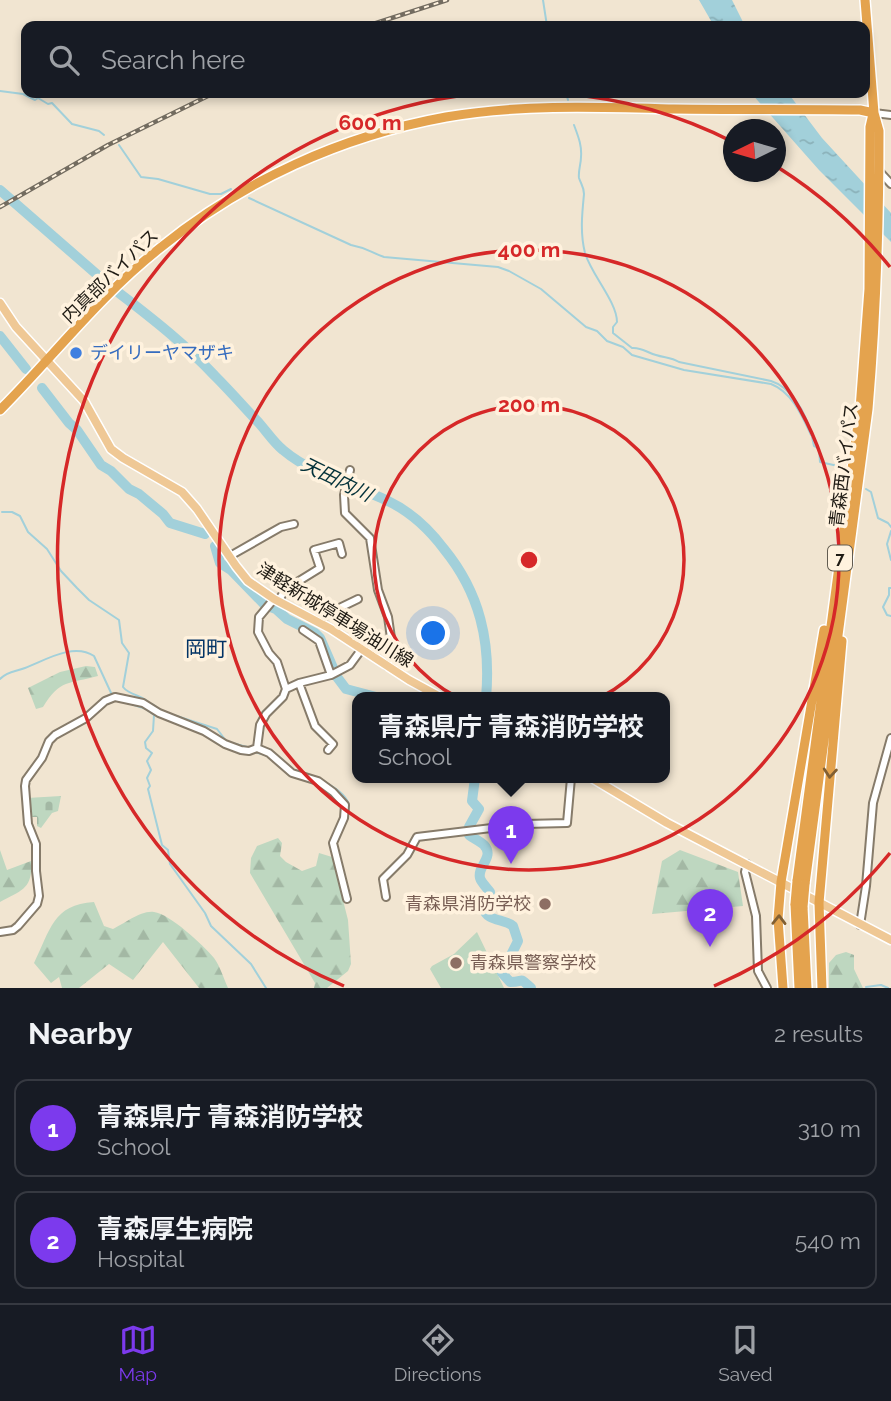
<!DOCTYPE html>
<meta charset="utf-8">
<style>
body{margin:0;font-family:Raleway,"Noto Sans JP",sans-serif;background:#20242c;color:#f1f3f6}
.compass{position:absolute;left:723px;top:119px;width:63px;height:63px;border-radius:50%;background:#171b24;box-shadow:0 4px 10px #0003;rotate:265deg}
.you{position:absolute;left:434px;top:634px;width:24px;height:24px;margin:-18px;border:5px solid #fff;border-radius:50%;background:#1a73e8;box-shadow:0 0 0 10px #1a73e833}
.badge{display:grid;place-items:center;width:46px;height:46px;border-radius:50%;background:#7c3aed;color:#fff;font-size:23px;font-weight:700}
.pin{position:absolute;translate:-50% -58px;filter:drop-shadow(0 2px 4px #0008)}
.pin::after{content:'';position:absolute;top:37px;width:24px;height:21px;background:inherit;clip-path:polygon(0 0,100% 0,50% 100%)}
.popup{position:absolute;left:352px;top:692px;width:318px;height:91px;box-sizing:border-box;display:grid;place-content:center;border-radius:14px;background:#171b24;filter:drop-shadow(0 2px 5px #0005);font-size:23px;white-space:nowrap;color:#9ea1a6}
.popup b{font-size:26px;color:#f1f3f6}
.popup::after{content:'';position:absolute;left:50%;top:100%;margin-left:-14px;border:14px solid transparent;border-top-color:#171b24}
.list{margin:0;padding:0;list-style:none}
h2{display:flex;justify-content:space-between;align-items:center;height:91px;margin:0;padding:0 28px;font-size:30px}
h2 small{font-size:23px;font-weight:400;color:#9ea1a6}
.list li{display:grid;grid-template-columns:46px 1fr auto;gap:21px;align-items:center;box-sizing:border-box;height:98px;margin:0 14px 14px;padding:0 14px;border:2px solid #363941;border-radius:14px}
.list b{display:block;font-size:26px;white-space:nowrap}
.list p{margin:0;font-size:23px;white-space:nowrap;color:#9ea1a6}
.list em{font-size:23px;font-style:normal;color:#9ea1a6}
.icon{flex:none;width:38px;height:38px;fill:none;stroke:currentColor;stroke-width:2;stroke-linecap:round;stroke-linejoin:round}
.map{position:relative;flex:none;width:891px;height:988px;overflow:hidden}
.search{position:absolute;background:#171b24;box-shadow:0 4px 10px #0003;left:21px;right:21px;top:21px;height:77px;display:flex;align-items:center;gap:18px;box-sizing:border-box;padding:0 24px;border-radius:14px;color:#9ea1a6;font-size:26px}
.sheet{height:315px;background:#171b24}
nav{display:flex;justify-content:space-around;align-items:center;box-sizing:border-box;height:98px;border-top:2px solid #363941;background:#171b24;font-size:19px;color:#9ea1a6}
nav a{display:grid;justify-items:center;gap:4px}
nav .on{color:#7c3aed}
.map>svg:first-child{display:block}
.grass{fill:#bed7c0}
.forest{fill:url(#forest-firs)}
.cemetery{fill:url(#cemetery-stones)}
.water{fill:url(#water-ripples)}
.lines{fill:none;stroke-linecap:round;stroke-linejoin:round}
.stream{stroke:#a2d0da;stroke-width:2}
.river{stroke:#a2d0da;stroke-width:10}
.minor-casing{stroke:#867b6a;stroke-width:10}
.major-casing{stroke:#fff;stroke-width:11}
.highway-casing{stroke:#fff;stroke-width:12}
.minor{stroke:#fff;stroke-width:6}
.major{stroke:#efc895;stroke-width:8}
.highway{stroke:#e4a34e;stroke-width:9}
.rail-casing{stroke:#736c60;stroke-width:4.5}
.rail{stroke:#fff2de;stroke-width:2;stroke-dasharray:5;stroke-linecap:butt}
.highway-bridge-casing{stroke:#fff;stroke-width:12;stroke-linecap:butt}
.highway-bridge{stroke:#e4a34e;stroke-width:9}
.oneway{stroke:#825f31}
.ring{fill:none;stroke:#d62828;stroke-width:3.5}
.shop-dot{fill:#3f7fe0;stroke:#fff2de;stroke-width:2.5}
.education-dot{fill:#8d6e63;stroke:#fff2de;stroke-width:2.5}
.labels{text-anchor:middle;stroke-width:7;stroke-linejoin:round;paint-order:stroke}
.shield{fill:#fff2de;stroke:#625c51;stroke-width:2}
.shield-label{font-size:16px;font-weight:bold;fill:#1f1b14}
.street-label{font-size:18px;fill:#1f1b14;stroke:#fff2de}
.shop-label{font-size:18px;fill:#366cbe;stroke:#fff2de;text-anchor:start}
.education-label{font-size:18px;fill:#785e54;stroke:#fff2de;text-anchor:end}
.water-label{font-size:19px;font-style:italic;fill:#033139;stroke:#fff2de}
.quarter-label{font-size:21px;fill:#023365;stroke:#fff2de}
.centre{fill:#d62828;stroke:#fff2de;stroke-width:3.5}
.ring-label{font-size:21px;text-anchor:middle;font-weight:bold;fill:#d62828;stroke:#fff2de;stroke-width:7;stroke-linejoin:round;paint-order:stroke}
</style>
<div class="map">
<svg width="891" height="988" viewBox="0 0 891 988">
<defs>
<pattern id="forest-firs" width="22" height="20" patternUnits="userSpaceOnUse" patternTransform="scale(1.75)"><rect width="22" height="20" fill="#bed7c0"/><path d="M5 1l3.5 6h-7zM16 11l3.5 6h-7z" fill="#a3b8a4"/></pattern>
<pattern id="cemetery-stones" width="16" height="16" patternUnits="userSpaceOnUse" patternTransform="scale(1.75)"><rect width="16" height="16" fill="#bed7c0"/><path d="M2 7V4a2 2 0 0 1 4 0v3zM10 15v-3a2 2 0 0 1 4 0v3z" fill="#a3b8a4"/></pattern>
<pattern id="water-ripples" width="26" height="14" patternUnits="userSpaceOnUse" patternTransform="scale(1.75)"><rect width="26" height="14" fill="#a2d0da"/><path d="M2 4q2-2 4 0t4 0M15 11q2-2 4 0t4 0" fill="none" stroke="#8bb2ba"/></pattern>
</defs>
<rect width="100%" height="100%" fill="#f1e5d1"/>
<path class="grass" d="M477 932 504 988H441L430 969 432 966 454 954Z"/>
<path class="forest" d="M86 666 95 667 98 676C69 684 60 679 43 707L36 709 28 688 60 672Z
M278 838 282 843 280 856 286 862 302 871 316 866 319 853 332 857 348 920 351 964 348 971 327 988H314L315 983 250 873 251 858 257 846Z
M0 850 7 870 31 861C33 889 22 890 0 902Z
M680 850 738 872 743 906 652 914 662 861Z
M94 902 104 926 113 929C124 924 141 910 154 912 170 914 203 945 214 958 220 966 224 979 228 988H199L163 942 133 980 109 964 79 988H62L59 977 51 983 34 963C50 931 53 904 94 902Z
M846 952 854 955V969L863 988H829V963L836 955Z"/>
<path class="cemetery" d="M61 796 58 811 52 813 41 828 37 826V817H29L27 798Z"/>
<path class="water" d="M699 0H732L745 26H714Z
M751 93H788L822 138 891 213V242L819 170Z"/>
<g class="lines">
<path class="stream" d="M543 0 547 26
M0 91 23 94 35 100 38 98 48 104 52 103 72 124 99 131 104 135
M566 93 568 100
M574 125C578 136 582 145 581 157 581 164 578 171 579 178 581 184 584 187 584 194 582 214 580 233 585 253 591 274 617 302 617 322L613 327V333L632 348C642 347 647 353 656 355 665 358 671 357 679 362L771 381C791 387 807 414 810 433
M119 145 141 177 158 179 210 194H221L231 189
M249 198 351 245C367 248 370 252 384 257L498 267 509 271 541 289 586 327 597 331 607 341 623 347 632 355 684 370 771 384C792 392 802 416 811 435
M812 437 814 446 819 449 820 462 838 466 843 471
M866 489 871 492 878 518 888 523 891 527
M2 512H12L20 516 28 532 47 549 61 571 77 588 89 600 119 620 122 643 129 653 123 687C129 695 141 695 148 702
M891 531 887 544 891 560
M891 588H889V595L883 607 887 615 891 616
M0 679C8 671 15 672 25 668 44 661 73 642 94 656L112 695
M122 701 146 709 154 715 153 731 145 742 146 748 152 753 147 761 151 770 147 778 150 786 148 789 162 845 168 850 170 864 205 913 211 926 251 964 266 988
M152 704 162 711
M167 713 217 729 227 742
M232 743 247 747
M254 752 265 755 274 761
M281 767 289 775
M326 783C358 800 351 811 338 838
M866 987 881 985 888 988"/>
<path class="river" d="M0 190 109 285
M119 293C153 319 186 345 215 376 230 391 244 407 259 423 267 432 274 443 283 450 314 476 353 484 388 501 411 512 429 529 444 549 480 593 491 642 486 698
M0 336 26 369
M42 388 69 423 77 430 101 465 111 471 129 489 139 494 163 514 170 523 205 534
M215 546 220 563 231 570 265 605 276 609 287 619 315 633 320 638 337 677 346 689 380 698
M475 778 472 801 479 809 469 827V835C473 838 480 841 484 845 495 857 477 866 480 878 481 882 487 888 490 892 489 897 484 903 484 909 486 921 505 919 513 926L518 941 502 973 510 982C526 982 518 976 531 988"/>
<g class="minor-casing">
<path id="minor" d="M874 113 891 115
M879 171 891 184
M350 470 344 495 345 513 370 538 378 590 388 617 394 659 387 666
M230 556 281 527 294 524
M278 601 286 589 320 568 314 550 339 543 342 554
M320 622 327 614 358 599
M331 675 350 665 361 650
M299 683 315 726 333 744 328 750
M286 689 299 683 331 675 319 641 303 630
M257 748 260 725 266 714 283 697 286 689 277 662 269 653 258 632 259 617 274 599
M747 864 745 872 756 916 758 971 767 988
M386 897 383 879 407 855 417 837 525 824 567 823 571 778
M860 925 866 886 873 803 891 738
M0 932 13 930 18 926 37 904 39 896 36 871V844L28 824 25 786 26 780 42 758 49 741 55 735 86 718 105 701 115 697 143 703 159 713 204 731 225 744 241 750 249 751 257 748 269 753 292 773 318 781 333 792 345 805 344 818 333 843 347 899"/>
</g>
<g class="major-casing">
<path id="major" d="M0 303 16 327 84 401 111 449 123 458 182 492 197 509 236 566 248 581 274 599 331 629 409 680 442 698
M592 778 667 823 891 940"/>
</g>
<g class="highway-casing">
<path id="highway" d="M0 410C53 357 100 295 160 248 243 181 341 136 446 117 521 104 598 107 674 109 736 110 798 109 860 110L874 113
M797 881 860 409 869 289 870 127 873 114
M805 884 868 409C876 316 879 224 879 131L874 113 865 0
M795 904 799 988
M803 907 807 988
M783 988 778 919 781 882 824 630
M822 988 819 903 842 641"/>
</g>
<use href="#minor" class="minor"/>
<use href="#major" class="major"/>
<use href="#highway" class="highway"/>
<g class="rail-casing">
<path id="rail" d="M367 26 447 0
M0 207 108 145 214 93"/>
</g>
<use href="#rail" class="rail"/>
<g class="highway-bridge-casing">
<path id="highway-bridge" d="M795 904 797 881
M803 907 805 884"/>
</g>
<use href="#highway-bridge" class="highway-bridge"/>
</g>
<defs><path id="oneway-chevron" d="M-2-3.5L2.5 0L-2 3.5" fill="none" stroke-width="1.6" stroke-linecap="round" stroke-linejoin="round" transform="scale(1.75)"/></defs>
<g class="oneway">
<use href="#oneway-chevron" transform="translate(830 773) rotate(95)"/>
<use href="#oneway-chevron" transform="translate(779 920) rotate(-89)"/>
</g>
<g class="ring">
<circle cx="529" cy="560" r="155"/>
<circle cx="529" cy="560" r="310"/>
<path d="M890 853A465 465 0 0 1 714 986M344 986A465 465 0 1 1 733 142M779 168A465 465 0 0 1 890 267"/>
</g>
<circle class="shop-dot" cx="76" cy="353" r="7"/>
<g class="education-dot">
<circle cx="545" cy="904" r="7"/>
<circle cx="456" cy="963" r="7"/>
</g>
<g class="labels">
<rect class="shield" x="828" y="545.5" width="24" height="25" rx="5"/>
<g class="shield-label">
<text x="840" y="564">7</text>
</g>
<g class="street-label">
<text transform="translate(110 276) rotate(-44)" y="6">内真部バイパス</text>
<text transform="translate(844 465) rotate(-83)" y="6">青森西バイパス</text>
<text transform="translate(335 615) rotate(32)" y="6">津軽新城停車場油川線</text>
</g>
<g class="shop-label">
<text x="90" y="359">デイリーヤマザキ</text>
</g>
<g class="education-label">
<text x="531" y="910">青森県消防学校</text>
<text x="470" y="969" text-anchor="start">青森県警察学校</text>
</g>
<g class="water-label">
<text transform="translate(337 479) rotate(26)" y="7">天田内川</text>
</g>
<g class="quarter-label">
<text x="206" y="656">岡町</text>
</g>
</g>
<circle cx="529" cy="560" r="10" class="centre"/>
<g class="ring-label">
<text x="370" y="130">600 m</text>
<text x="529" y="257">400 m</text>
<text x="529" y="412">200 m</text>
</g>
</svg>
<svg class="compass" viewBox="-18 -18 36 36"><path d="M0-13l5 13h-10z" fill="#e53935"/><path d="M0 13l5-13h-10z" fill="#9ea1a6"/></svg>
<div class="you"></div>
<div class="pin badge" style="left:511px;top:864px">1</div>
<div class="popup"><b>青森県庁 青森消防学校</b>School</div>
<div class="pin badge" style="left:710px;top:947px">2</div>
<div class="search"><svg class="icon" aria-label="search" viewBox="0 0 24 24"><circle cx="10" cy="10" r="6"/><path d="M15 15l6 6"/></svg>Search here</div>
</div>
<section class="sheet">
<h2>Nearby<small>2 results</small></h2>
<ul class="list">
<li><span class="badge">1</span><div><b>青森県庁 青森消防学校</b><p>School</p></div><em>310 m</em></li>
<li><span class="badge">2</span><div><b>青森厚生病院</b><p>Hospital</p></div><em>540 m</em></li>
</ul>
</section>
<nav>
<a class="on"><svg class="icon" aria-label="map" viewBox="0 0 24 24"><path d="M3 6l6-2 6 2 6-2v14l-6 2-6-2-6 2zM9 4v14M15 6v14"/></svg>Map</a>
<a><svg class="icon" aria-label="directions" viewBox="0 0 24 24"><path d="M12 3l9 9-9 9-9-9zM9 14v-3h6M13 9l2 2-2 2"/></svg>Directions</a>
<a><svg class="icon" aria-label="saved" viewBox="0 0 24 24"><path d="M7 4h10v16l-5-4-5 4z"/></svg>Saved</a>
</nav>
